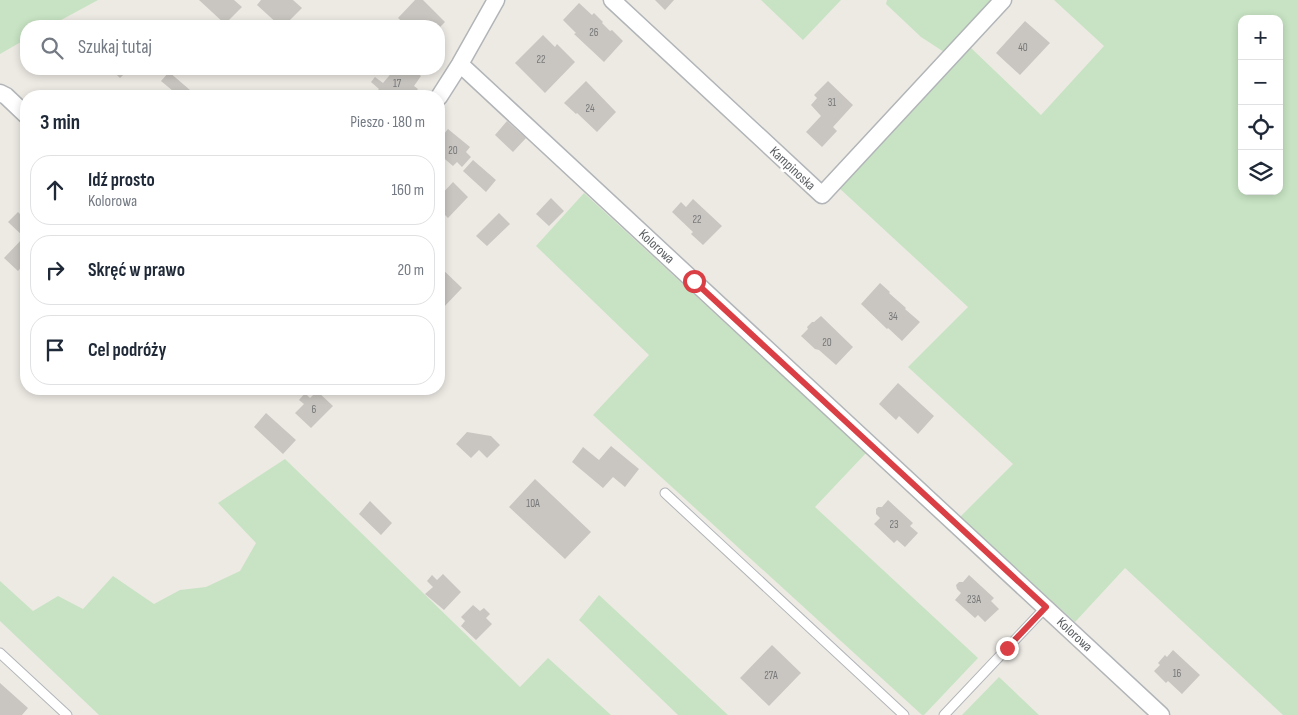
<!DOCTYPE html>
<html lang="pl">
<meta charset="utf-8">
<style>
body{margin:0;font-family:"Sofia Sans Condensed",sans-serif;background:#f6f6f7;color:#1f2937}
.controls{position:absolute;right:15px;top:15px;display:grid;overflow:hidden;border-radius:10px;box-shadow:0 2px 8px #0003}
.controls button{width:45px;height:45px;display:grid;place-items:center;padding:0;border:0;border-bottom:1px solid #e0e1e3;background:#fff;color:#1f2937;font:25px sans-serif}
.stop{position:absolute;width:15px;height:15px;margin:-11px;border:4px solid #d93f45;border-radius:50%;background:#fff}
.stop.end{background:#d93f45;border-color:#fff;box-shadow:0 1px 5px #0008}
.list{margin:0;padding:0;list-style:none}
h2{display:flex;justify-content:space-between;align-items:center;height:65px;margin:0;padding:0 20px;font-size:21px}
h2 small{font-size:16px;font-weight:400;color:#747a83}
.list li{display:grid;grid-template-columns:32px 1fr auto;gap:15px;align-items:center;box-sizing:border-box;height:70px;margin:0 10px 10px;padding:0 10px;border:1px solid #e0e1e3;border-radius:20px}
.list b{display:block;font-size:19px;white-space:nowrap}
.list p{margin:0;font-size:16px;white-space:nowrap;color:#747a83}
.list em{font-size:16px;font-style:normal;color:#747a83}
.icon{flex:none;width:28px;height:28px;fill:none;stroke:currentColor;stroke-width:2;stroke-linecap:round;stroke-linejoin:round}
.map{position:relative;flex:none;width:1298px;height:715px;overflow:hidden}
.search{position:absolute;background:#fff;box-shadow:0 2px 8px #0003;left:20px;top:20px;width:425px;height:55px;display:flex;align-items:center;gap:12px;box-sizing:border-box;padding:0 18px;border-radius:20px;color:#747a83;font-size:19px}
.panel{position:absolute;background:#fff;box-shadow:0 2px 8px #0003;left:20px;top:90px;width:425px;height:305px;border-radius:20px}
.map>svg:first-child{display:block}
.green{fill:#c7e3c3;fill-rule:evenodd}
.building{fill:#c9c5c1}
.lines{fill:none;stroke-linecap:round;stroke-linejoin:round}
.lane-casing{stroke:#b2b5b8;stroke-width:11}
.street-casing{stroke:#b2b5b8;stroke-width:19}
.lane{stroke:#fff;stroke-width:9}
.street{stroke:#fff;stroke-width:16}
.route{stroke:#d93f45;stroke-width:6}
.labels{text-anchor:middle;stroke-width:5;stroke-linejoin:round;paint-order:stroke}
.number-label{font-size:11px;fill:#77797a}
.street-label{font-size:14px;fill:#5c6063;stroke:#fff}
</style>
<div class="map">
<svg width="1298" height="715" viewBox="0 0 1298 715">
<rect width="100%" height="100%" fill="#edeae4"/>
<path class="green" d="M0 0H98L50 26H26V39L0 54Z
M761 0H841L803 40Z
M887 0H993L944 52 921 37 886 4Z
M1054 0H1298V715H1283L1125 568 1075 622 960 517 1013 464 908 367 968 307 838 187 970 47 1041 115 1104 46ZM1242 19H1279V191H1242Z
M584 193 866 453 815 507 978 658 924 715H922L593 415 649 355 536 246Z
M285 459 520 687 548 658 611 715H99L0 621V581L33 611 58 596 83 609 113 576 154 604 180 590 206 587 240 571 256 543 218 503Z
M599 595 728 715H678L579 620Z
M999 677 1039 715H962Z"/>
<path class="building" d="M199 0H234L242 7 225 24Z
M261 0H293L302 8 284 26H280L257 5Z
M415 0H423L445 22 439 28V26H407L398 18Z
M655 0H674L665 10Z
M579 3 592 15 594 13 603 22 602 23 610 31 612 30 623 41 604 62 574 34 576 33 563 20Z
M1025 21 1050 43 1020 75 996 53Z
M543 35 555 47 557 44 575 62 545 93 515 63Z
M111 69H129L120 78Z
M399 69H412L421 76 414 86 418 89 412 96H373L379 89 371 82 375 77 383 83 394 70 396 72Z
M169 72 197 96H179L161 81Z
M586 81 616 112 597 132 577 113 576 114 564 103Z
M828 81 853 105 833 127 837 131 822 147 806 132 821 116 811 105 817 98 814 95Z
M142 91 147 96H137Z
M507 121 526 138 513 152 495 135Z
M448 129 470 147 466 152 471 157 462 167 457 162 453 166 439 154V140Z
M473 160 496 180 486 192 463 171Z
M453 182 468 197 448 218 439 209V197Z
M551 198 564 211 549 226 536 214Z
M693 199 722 226 703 245 691 234 693 232 672 212 681 202 686 207Z
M18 212 26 220V262L18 271 4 258 24 237 8 222Z
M499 213 510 224 487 246 476 236Z
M439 266 462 288 441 310 439 308V290L442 287 439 284V278L440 277 439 276Z
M880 283 890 292 889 293 906 308 905 309 920 322 902 341 888 328 887 329 861 304Z
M821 316 853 347 836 365 819 350 815 349 801 336 808 329 807 327 812 322H814Z
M898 383 934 416 918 434 899 416 896 420 879 404Z
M317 391 333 406 311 428 295 413 304 404 299 400 305 393 310 398Z
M266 413 296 440 283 454 254 427Z
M467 432 491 436 500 445 487 458 479 450 471 458 456 444Z
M611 446 639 469 625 487 613 477 603 488 572 462 583 447 599 460Z
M535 479 591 532 565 559 509 507Z
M888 500 913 523 910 526 918 533 905 547 897 540 894 543 874 524 880 518 876 514V509L878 507H882Z
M370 501 392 523 381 535 359 514Z
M443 574 461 592 444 610 425 594 433 587 427 581 432 575 437 580Z
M969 575 994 598 991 601 999 609 985 622 978 615 975 618 955 600 961 593 957 589 956 585 959 582H963Z
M473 605 480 611 484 608 490 614 486 618 492 624 476 640 461 626 465 621 461 617Z
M772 645 801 673 769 706 740 678Z
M1173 650 1200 675 1182 694 1168 681 1166 683 1154 671 1160 665 1158 663 1165 655 1167 657Z
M0 683 28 708 22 715H0Z"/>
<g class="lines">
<g class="lane-casing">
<path id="lane" d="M665 493 904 715
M0 653 67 715
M944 715 1046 607"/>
</g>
<g class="street-casing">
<path id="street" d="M612 0 822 195 1003 0
M460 64 1161 715
M0 93 6 96 26 115
M439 97 460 64 496 0"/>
</g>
<use href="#lane" class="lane"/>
<use href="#street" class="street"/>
</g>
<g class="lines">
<path class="route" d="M694 281 1046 607 1007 648"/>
</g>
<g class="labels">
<g class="number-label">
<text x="594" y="36">26</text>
<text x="1023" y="51">40</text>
<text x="541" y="63">22</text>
<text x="397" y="87">17</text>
<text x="832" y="106">31</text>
<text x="590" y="112">24</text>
<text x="453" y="154">20</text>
<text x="697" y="223">22</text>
<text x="893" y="320">34</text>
<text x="827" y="346">20</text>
<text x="314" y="413">6</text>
<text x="533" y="507">10A</text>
<text x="894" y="528">23</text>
<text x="974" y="603">23A</text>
<text x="1177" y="677">16</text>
<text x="771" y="679">27A</text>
</g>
<g class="street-label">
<text transform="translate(793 168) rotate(43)" y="5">Kampinoska</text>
<text transform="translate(657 246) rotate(43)" y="5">Kolorowa</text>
<text transform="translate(1075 634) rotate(43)" y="5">Kolorowa</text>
</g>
</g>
</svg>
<div class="controls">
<button>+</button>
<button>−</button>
<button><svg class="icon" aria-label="locate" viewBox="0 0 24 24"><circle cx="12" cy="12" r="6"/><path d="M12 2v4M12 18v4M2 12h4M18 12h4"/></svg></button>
<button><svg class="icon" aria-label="layers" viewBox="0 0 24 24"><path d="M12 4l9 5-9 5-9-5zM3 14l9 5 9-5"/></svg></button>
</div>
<div class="stop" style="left:694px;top:281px"></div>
<div class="stop end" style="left:1007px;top:648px"></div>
<div class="search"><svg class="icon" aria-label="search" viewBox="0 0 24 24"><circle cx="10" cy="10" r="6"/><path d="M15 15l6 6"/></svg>Szukaj tutaj</div>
<section class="panel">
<h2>3 min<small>Pieszo · 180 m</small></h2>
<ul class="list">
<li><svg class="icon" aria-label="ahead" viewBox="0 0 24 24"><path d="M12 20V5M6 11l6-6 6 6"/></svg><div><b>Idź prosto</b><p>Kolorowa</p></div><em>160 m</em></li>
<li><svg class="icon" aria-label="right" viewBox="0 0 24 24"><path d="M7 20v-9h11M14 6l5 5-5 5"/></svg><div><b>Skręć w prawo</b></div><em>20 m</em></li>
<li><svg class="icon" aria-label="arrive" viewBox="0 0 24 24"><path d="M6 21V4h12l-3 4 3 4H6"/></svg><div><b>Cel podróży</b></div></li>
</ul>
</section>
</div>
